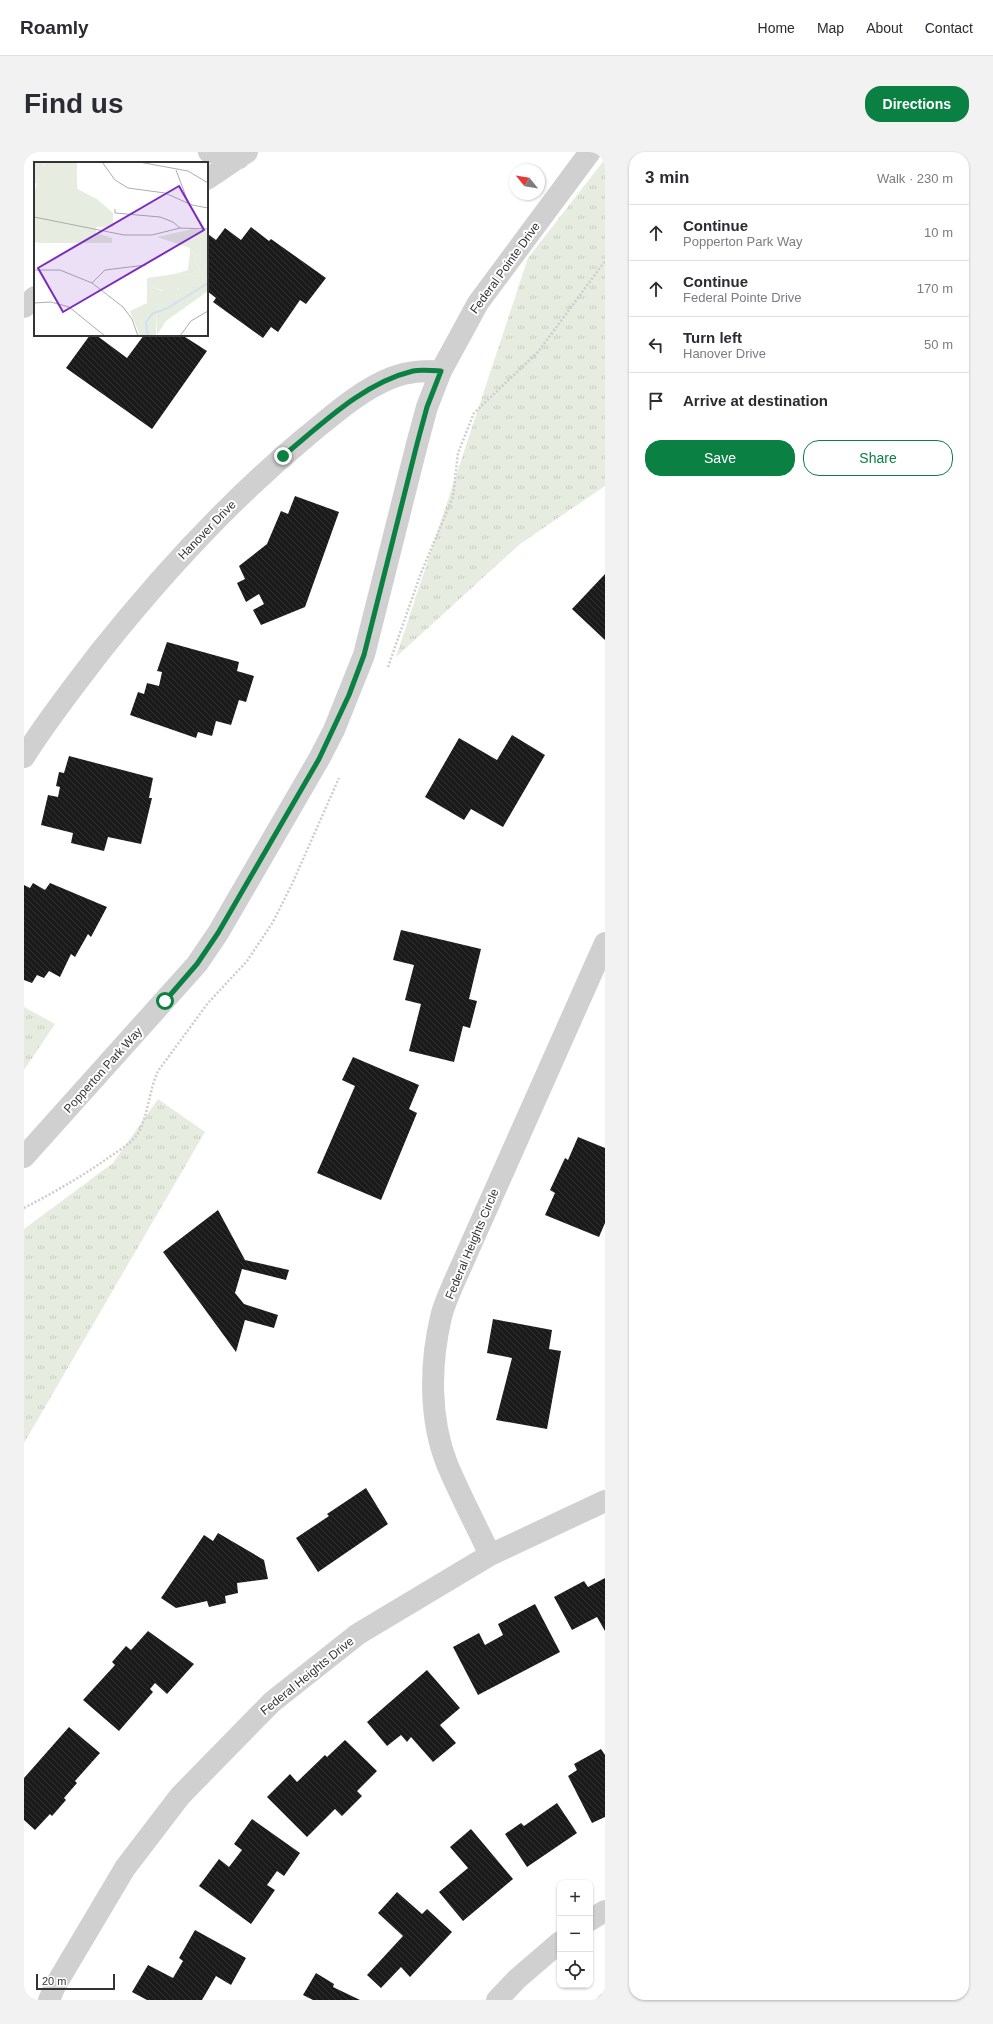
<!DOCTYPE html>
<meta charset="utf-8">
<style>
body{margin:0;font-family:Helvetica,sans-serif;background:#f2f2f3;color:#2b2b33}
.controls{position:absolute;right:12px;bottom:12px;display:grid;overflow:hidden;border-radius:8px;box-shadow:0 1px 3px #0004}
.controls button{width:36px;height:36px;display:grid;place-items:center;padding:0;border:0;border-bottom:1px solid #e1e1e2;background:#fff;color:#2b2b33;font:20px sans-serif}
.compass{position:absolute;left:485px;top:12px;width:36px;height:36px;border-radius:50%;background:#fff;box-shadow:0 1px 3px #0004;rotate:300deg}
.scale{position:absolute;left:12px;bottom:10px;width:79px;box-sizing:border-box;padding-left:4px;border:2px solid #333;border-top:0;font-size:11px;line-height:14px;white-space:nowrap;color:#333;-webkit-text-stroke:3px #fff;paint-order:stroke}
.stop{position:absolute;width:12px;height:12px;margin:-9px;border:3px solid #0b8043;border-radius:50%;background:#fff}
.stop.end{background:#0b8043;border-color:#fff;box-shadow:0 1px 4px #0008}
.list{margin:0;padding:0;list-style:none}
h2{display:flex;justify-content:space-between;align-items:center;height:52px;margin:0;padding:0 16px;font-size:17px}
h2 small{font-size:13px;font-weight:400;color:#7c7c81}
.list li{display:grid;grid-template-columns:26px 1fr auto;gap:12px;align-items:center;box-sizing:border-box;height:56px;padding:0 16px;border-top:1px solid #e1e1e2}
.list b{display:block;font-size:15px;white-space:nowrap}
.list p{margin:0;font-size:13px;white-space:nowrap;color:#7c7c81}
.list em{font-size:13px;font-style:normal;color:#7c7c81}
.actions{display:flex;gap:8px;padding:12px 16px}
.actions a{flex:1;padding:9px 0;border:1px solid #0b8043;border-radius:16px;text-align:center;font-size:14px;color:#0b8043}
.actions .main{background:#0b8043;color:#fff}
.icon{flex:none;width:22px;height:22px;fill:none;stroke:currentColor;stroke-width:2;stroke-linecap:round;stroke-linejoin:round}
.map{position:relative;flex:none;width:581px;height:1848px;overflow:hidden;border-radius:16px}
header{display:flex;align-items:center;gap:24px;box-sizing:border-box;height:56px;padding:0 20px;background:#fff;border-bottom:1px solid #e1e1e2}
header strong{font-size:19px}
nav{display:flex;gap:22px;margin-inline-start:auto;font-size:14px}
.intro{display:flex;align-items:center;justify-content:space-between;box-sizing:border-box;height:96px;padding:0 24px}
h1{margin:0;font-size:28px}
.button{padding:10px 18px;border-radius:16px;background:#0b8043;color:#fff;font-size:14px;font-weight:700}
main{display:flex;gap:24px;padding:0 24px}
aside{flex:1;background:#fff;border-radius:16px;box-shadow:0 1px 3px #0004}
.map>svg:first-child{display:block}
.grass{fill:url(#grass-tufts)}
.building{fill:url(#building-back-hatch)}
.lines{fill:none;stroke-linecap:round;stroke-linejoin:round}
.path{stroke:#cdcdcd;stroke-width:2.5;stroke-dasharray:2 2;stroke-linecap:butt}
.street{stroke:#d0d0d0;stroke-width:22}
.route{stroke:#0b8043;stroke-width:5}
.labels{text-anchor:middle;stroke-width:4;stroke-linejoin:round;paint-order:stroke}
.street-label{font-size:12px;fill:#333;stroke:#fff}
.inset-river{fill:none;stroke:#cfe2ee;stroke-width:2}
.inset-road{fill:none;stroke:#adadad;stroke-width:1}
.view{fill:#7b2cbf;fill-opacity:0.15;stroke:#7b2cbf;stroke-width:2}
.inset-edge{fill:none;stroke:#333;stroke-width:2}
</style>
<header>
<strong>Roamly</strong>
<nav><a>Home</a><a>Map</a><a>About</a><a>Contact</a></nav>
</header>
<div class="intro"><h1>Find us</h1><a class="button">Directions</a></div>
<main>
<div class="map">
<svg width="581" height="1848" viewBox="0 0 581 1848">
<defs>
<pattern id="grass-tufts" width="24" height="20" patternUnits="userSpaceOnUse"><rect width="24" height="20" fill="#e6ecdf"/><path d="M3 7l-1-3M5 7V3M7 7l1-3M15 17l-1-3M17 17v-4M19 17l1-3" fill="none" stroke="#c6cbc0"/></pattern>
<pattern id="building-back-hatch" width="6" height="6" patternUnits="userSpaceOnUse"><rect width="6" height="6" fill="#1a1a1a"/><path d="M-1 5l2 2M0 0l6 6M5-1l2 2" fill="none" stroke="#333"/></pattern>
</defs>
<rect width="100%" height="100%" fill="#fff"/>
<path class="grass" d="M581 7V334L496 392 372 505 504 106Z
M0 855 31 872 0 918Z
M134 947 181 980 0 1291V1077L89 1011Z"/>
<path class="building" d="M227 75 245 89 247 87 302 126 282 152 276 148 254 180 247 175 239 186 189 150 192 146 183 139V83L184 82 192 88 201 76 217 88Z
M66 183H72L103 206 120 183H158L183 199 128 277 42 216Z
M271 344 315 360 281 455 237 473 229 458 240 452 235 442 222 450 213 431 221 427 215 414 243 392 257 359 264 362Z
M581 422V488L548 457Z
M143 490 215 510 213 519 230 524 222 550 215 548 207 573 192 569 188 584 174 580 172 586 106 563 114 540 120 542 123 531 135 534 138 520 133 519Z
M488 583 521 603 479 675 447 657 440 668 401 645 435 586 473 608Z
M45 604 129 626 125 646H128L117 692 84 685 80 699 47 691 49 681 17 673 24 643 34 645 36 635 32 634 35 620 40 621Z
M9 731 21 738 26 731 83 755 67 785 64 782 51 805 47 802 36 825 25 819 20 826 13 823 8 831 0 828V733L6 736Z
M377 778 457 797 445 847 453 849 446 876 439 874 430 910 385 899 397 852 381 848 390 813 369 808Z
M329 905 395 933 385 957 393 961 357 1048 293 1021 331 934 318 928Z
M554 985 581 996V1071L575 1085 521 1063 531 1041 526 1038 541 1006 544 1008Z
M194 1058 221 1108 265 1118 262 1128 218 1117 211 1141 220 1152 254 1163 250 1176 221 1168 212 1200 139 1100Z
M469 1167 528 1178 525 1197 537 1199 523 1277 472 1268 488 1206 463 1201Z
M342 1336 364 1372 294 1420 272 1386 305 1364 303 1362Z
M194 1381 240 1408 244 1427 213 1431 214 1441 201 1444 202 1451 185 1455 183 1449 152 1456 137 1446 180 1383 189 1389Z
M581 1426V1479L573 1465 548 1478 530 1445 560 1429 564 1435Z
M511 1452 536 1500 454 1543 429 1495 455 1481 461 1493 479 1483 474 1472Z
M124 1479 170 1512 143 1542 131 1531 126 1537 129 1540 95 1579 59 1548 91 1513 88 1510 102 1494 107 1498Z
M403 1518 436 1556 416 1573 432 1591 409 1610 387 1585 383 1590 377 1583 363 1594 343 1570Z
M45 1575 76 1601 51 1629 53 1631 40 1646 42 1648 28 1664 26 1662 11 1678 0 1668V1626Z
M321 1588 353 1619 333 1639 338 1644 318 1664 311 1657 283 1685 243 1645 266 1622 273 1630 301 1603 303 1605Z
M577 1597 581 1603V1665L568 1671 544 1624 553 1618 550 1612Z
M533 1651 553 1681 503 1715 481 1682 497 1671 500 1674Z
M228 1667 276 1701 260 1724 253 1719 243 1733 251 1738 227 1772 175 1734 195 1707 205 1715 218 1698 210 1692Z
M447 1677 489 1727 439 1769 415 1740 444 1716 426 1695Z
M373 1740 398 1762 403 1757 428 1780 386 1825 377 1815 357 1836 343 1823 379 1784 354 1761Z
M171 1778 222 1806 207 1833 192 1824 178 1848H123L108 1840 124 1813 149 1826 159 1809 155 1806Z
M292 1821 310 1832 309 1835 336 1848H289L279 1843Z
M581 1839V1848H571Z"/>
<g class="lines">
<path class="path" d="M364 515 397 421 429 345 434 301 450 261 514 200 581 109
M0 1056C29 1041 57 1025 84 1006 94 999 106 992 113 983 124 966 125 938 134 919L184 851 223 809 249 770 268 732 315 626"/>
<path class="street" d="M185 0 215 6
M183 27 223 0
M0 155 11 145
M0 605C23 568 50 534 76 500 138 422 206 348 283 284 309 263 335 239 367 226 384 219 399 219 417 219
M0 1005 173 812 194 781 295 607 310 578 340 503 393 292 403 255 417 219 454 151 566 0
M466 1403C452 1373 436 1343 423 1312 405 1266 406 1212 417 1165 420 1152 426 1140 431 1128L581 791
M566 1768 581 1759
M25 1848 31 1834 101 1716 156 1644 248 1550 334 1482 466 1403 581 1349
M473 1848 493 1827 536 1790"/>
</g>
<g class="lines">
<path class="route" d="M141 849 173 812 194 781 295 607 325 543 340 503 393 292 403 255 417 219C408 219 398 217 389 219 339 231 298 272 259 304"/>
</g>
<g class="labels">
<g class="street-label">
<text transform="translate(481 116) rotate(-54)" y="4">Federal Pointe Drive</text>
<text transform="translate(183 378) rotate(-46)" y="4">Hanover Drive</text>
<text transform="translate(79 918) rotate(-48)" y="4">Popperton Park Way</text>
<text transform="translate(448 1092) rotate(-67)" y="4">Federal Heights Circle</text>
<text transform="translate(283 1524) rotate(-39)" y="4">Federal Heights Drive</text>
</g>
</g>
<g transform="translate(10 10)">
<rect width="174" height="174" fill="#fff"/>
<path d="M11 0H43V27L63 37 79 51V65H62V71L78 76V81H7L9 74 0 70V31L3 21 0 22V18L5 16ZM159 67 174 69V103L168 112 160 96 163 93 156 89V86L123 75ZM144 111 146 114 151 112 163 114 154 128 142 137 144 123 141 120V112ZM113 116 117 124 129 130 132 142 122 148V174H106L96 149 113 141Z" fill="#e6ecdf"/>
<path d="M0 0H11L9 4 11 9 5 16 0 18ZM2 64 9 74 7 81 0 80ZM156 89 163 93 160 96 168 112 174 103V129L132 159 123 173 122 148 132 142 127 140 126 131 129 129 117 124 113 116 141 112V120L150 117 144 123 142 137 154 127 163 114 151 112 146 114 144 111 154 108Z" fill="#e6ecdf"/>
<path class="inset-river" d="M114 174 112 160 119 151 132 147 174 121"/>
<path class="inset-road" d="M68 0 81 18 94 26 131 31 158 43 174 46M105 0 154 9 174 21M142 8 154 40M81 47V51L126 55 139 60 146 66M0 55 90 73H118L146 66 174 67M0 108H26L58 121 89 145 98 157 104 174M58 121 71 108 112 103M0 141 17 140 35 145 71 174M146 174 157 159 174 149"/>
<path class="view" d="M145 24 170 68 29 150 4 106Z"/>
<rect width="174" height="174" class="inset-edge"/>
</g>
</svg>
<div class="controls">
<button>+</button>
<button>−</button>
<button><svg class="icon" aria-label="locate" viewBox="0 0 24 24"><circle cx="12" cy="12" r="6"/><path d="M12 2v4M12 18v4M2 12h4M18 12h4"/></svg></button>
</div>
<svg class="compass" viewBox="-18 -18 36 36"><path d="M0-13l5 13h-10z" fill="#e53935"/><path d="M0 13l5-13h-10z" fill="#7c7c81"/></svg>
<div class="scale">20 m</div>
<div class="stop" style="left:141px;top:849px"></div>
<div class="stop end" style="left:259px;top:304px"></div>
</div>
<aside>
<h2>3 min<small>Walk · 230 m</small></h2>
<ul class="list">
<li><svg class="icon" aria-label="ahead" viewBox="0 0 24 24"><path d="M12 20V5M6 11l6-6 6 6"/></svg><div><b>Continue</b><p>Popperton Park Way</p></div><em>10 m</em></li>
<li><svg class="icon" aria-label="ahead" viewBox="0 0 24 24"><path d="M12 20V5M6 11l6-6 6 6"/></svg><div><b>Continue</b><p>Federal Pointe Drive</p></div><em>170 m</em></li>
<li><svg class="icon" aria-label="left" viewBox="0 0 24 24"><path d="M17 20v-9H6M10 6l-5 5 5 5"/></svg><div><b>Turn left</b><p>Hanover Drive</p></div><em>50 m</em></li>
<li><svg class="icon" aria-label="arrive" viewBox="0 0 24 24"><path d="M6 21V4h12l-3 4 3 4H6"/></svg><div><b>Arrive at destination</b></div></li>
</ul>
<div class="actions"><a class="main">Save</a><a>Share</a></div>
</aside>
</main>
